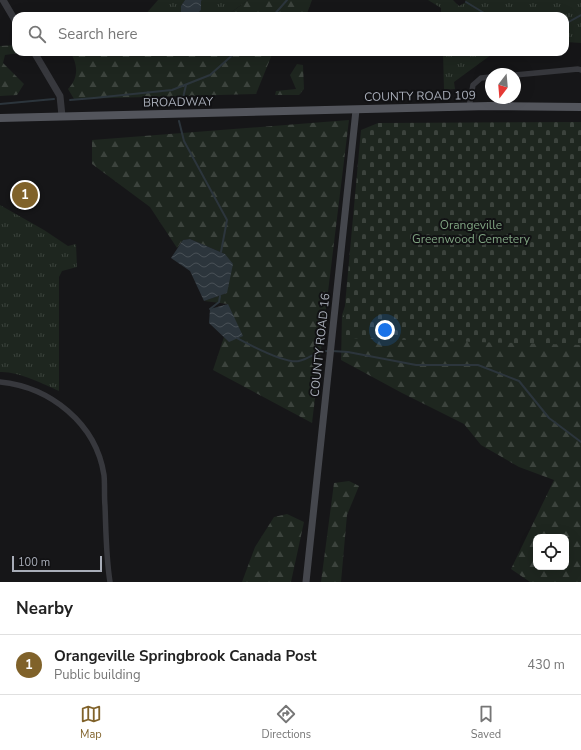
<!DOCTYPE html>
<style>
body{margin:0;font-family:"Nunito Sans",sans-serif;background:#f2f2f2;color:#222}
.controls{position:absolute;right:12px;bottom:12px;display:grid;overflow:hidden;border-radius:8px;box-shadow:0 4px 16px #0002}
.controls button{width:36px;height:36px;display:grid;place-items:center;padding:0;border:0;border-bottom:1px solid #e0e0e0;background:#fff;color:#222;font:20px sans-serif}
.compass{position:absolute;left:485px;top:68px;width:36px;height:36px;border-radius:50%;background:#fff;box-shadow:0 4px 16px #0002;rotate:196deg}
.scale{position:absolute;left:12px;bottom:10px;width:90px;box-sizing:border-box;padding-left:4px;border:2px solid #a8adb8;border-top:0;font-size:11px;line-height:14px;white-space:nowrap;color:#a8adb8;-webkit-text-stroke:3px #111113;paint-order:stroke}
.you{position:absolute;left:385px;top:330px;width:14px;height:14px;margin:-10px;border:3px solid #fff;border-radius:50%;background:#1a73e8;box-shadow:0 0 0 6px #1a73e833}
.badge{display:grid;place-items:center;width:26px;height:26px;border-radius:50%;background:#80622a;color:#fff;font-size:13px;font-weight:700}
.pin{position:absolute;translate:-50% -50%;border:2px solid #fff;box-shadow:0 1px 4px #0006}
.list{margin:0;padding:0;list-style:none}
h2{display:flex;justify-content:space-between;align-items:center;height:52px;margin:0;padding:0 16px;font-size:17px}
h2 small{font-size:13px;font-weight:400;color:#767676}
.list li{display:grid;grid-template-columns:26px 1fr auto;gap:12px;align-items:center;box-sizing:border-box;height:60px;padding:0 16px;border-top:1px solid #e0e0e0}
.list b{display:block;font-size:15px;white-space:nowrap}
.list p{margin:0;font-size:13px;white-space:nowrap;color:#767676}
.list em{font-size:13px;font-style:normal;color:#767676}
.icon{flex:none;width:22px;height:22px;fill:none;stroke:currentColor;stroke-width:2;stroke-linecap:round;stroke-linejoin:round}
.map{position:relative;flex:none;width:581px;height:582px;overflow:hidden}
.search{position:absolute;background:#fff;box-shadow:0 4px 16px #0002;left:12px;right:12px;top:12px;height:44px;display:flex;align-items:center;gap:10px;box-sizing:border-box;padding:0 14px;border-radius:12px;color:#767676;font-size:15px}
.sheet{height:112px;background:#fff}
nav{display:flex;justify-content:space-around;align-items:center;box-sizing:border-box;height:56px;border-top:1px solid #e0e0e0;background:#fff;font-size:11px;color:#767676}
nav a{display:grid;justify-items:center;gap:2px}
nav .on{color:#80622a}
.map>svg:first-child{display:block}
.grass{fill:url(#grass-tufts)}
.forest{fill:url(#forest-firs);fill-rule:evenodd}
.cemetery{fill:url(#cemetery-stones)}
.water{fill:url(#water-waves)}
.lines{fill:none;stroke-linecap:round;stroke-linejoin:round}
.stream{stroke:#2c353c;stroke-width:2}
.minor{stroke:#37383d;stroke-width:5.5}
.tertiary{stroke:#37383d;stroke-width:7}
.secondary{stroke:#45474d;stroke-width:7}
.primary{stroke:#53555c;stroke-width:8}
.labels{text-anchor:middle;stroke-width:4;stroke-linejoin:round;paint-order:stroke}
.street-label{font-size:12px;fill:#a8adb8;stroke:#111113}
.park-label{font-size:12px;fill:#7fa381;stroke:#111113}
</style>
<div class="map">
<svg width="581" height="582" viewBox="0 0 581 582">
<defs>
<pattern id="grass-tufts" width="24" height="20" patternUnits="userSpaceOnUse"><rect width="24" height="20" fill="#1e261f"/><path d="M3 7l-1-3M5 7V3M7 7l1-3M15 17l-1-3M17 17v-4M19 17l1-3" fill="none" stroke="#3c433d"/></pattern>
<pattern id="forest-firs" width="22" height="20" patternUnits="userSpaceOnUse"><rect width="22" height="20" fill="#1e261f"/><path d="M5 1l3.5 6h-7zM16 11l3.5 6h-7z" fill="#3c433d"/></pattern>
<pattern id="cemetery-stones" width="16" height="16" patternUnits="userSpaceOnUse"><rect width="16" height="16" fill="#1e261f"/><path d="M2 7V4a2 2 0 0 1 4 0v3zM10 15v-3a2 2 0 0 1 4 0v3z" fill="#3c433d"/></pattern>
<pattern id="water-waves" width="16" height="10" patternUnits="userSpaceOnUse"><rect width="16" height="10" fill="#2c353c"/><path d="M0 5q4-4 8 0t8 0" fill="none" stroke="#485056"/></pattern>
</defs>
<rect width="100%" height="100%" fill="#161618"/>
<path class="grass" d="M158 0H185L181 6V13L185 16H144Z
M202 0H248L226 16H195L201 10V1Z
M428 0H453L459 6 466 2 465 0H581V43L565 42V16H441V8Z
M443 52H495L454 82 455 89 444 90Z
M0 205 44 230 68 246 76 244 77 267 62 271 59 277V391C44 384 17 371 0 372Z"/>
<path class="forest" d="M248 0H312L306 16H226Z
M16 45V52H19V53L5 55 3 63 24 84 17 95 0 96V46Z
M70 52H273L256 94 74 99 68 89C79 78 78 64 70 52Z
M297 64 303 65 304 89 299 95H275L276 91 296 89 290 75Z
M349 120 312 423 213 370 224 337 229 342 228 304 204 301 227 293 225 254 190 239 183 240 177 248 150 207 92 164V140Z
M581 124V582H530L511 569 554 480 519 467 481 445 464 424 402 393 341 360 342 315 360 262ZM536 537H566V567H536Z
M349 481 359 486 347 515 341 582H321L334 483Z
M287 514 304 522 291 582H242L255 547 274 517Z"/>
<path class="cemetery" d="M581 122V345L342 338 361 130 378 123Z"/>
<path class="water" d="M185 0H202L201 1V10L195 16H185L181 13V6Z
M190 239 225 254 233 264 227 293 204 301 190 271 171 258 183 240Z
M228 304 243 336 229 342 209 323 210 309Z"/>
<g class="lines">
<path class="stream" d="M466 2 489 16
M273 16 287 0
M565 24 581 15
M183 98 186 85
M70 100 94 98 172 90 210 75 236 52
M0 104 54 99
M179 121 184 141 227 220 221 252
M210 309 219 302 220 296
M237 338C250 345 285 364 299 361 310 359 315 351 328 351
M332 351 348 352 416 365H478L519 381 549 418 581 442"/>
<path class="minor" d="M515 75 578 69 581 70
M469 107 473 85 481 78 491 77
M0 382C50 387 96 423 104 475 105 485 104 496 105 506 106 531 106 557 110 582"/>
<path class="tertiary" d="M3 0 16 22
M34 52 60 96 62 116"/>
<path class="secondary" d="M306 582 356 110"/>
<path class="primary" d="M0 118 489 106 581 107"/>
</g>
<g class="labels">
<g class="street-label">
<text transform="translate(420 96) rotate(-1)" y="4">COUNTY ROAD 109</text>
<text transform="translate(178 102) rotate(-1)" y="4">BROADWAY</text>
<text transform="translate(320 345) rotate(-84)" y="4">COUNTY ROAD 16</text>
</g>
<g class="park-label">
<text x="471" y="229">Orangeville<tspan x="471" dy="14">Greenwood Cemetery</tspan></text>
</g>
</g>
</svg>
<div class="controls">
<button><svg class="icon" aria-label="locate" viewBox="0 0 24 24"><circle cx="12" cy="12" r="6"/><path d="M12 2v4M12 18v4M2 12h4M18 12h4"/></svg></button>
</div>
<svg class="compass" viewBox="-18 -18 36 36"><path d="M0-13l5 13h-10z" fill="#e53935"/><path d="M0 13l5-13h-10z" fill="#767676"/></svg>
<div class="scale">100 m</div>
<div class="you"></div>
<div class="pin badge" style="left:25px;top:195px">1</div>
<div class="search"><svg class="icon" aria-label="search" viewBox="0 0 24 24"><circle cx="10" cy="10" r="6"/><path d="M15 15l6 6"/></svg>Search here</div>
</div>
<section class="sheet">
<h2>Nearby<small></small></h2>
<ul class="list">
<li><span class="badge">1</span><div><b>Orangeville Springbrook Canada Post</b><p>Public building</p></div><em>430 m</em></li>
</ul>
</section>
<nav>
<a class="on"><svg class="icon" aria-label="map" viewBox="0 0 24 24"><path d="M3 6l6-2 6 2 6-2v14l-6 2-6-2-6 2zM9 4v14M15 6v14"/></svg>Map</a>
<a><svg class="icon" aria-label="directions" viewBox="0 0 24 24"><path d="M12 3l9 9-9 9-9-9zM9 14v-3h6M13 9l2 2-2 2"/></svg>Directions</a>
<a><svg class="icon" aria-label="saved" viewBox="0 0 24 24"><path d="M7 4h10v16l-5-4-5 4z"/></svg>Saved</a>
</nav>
